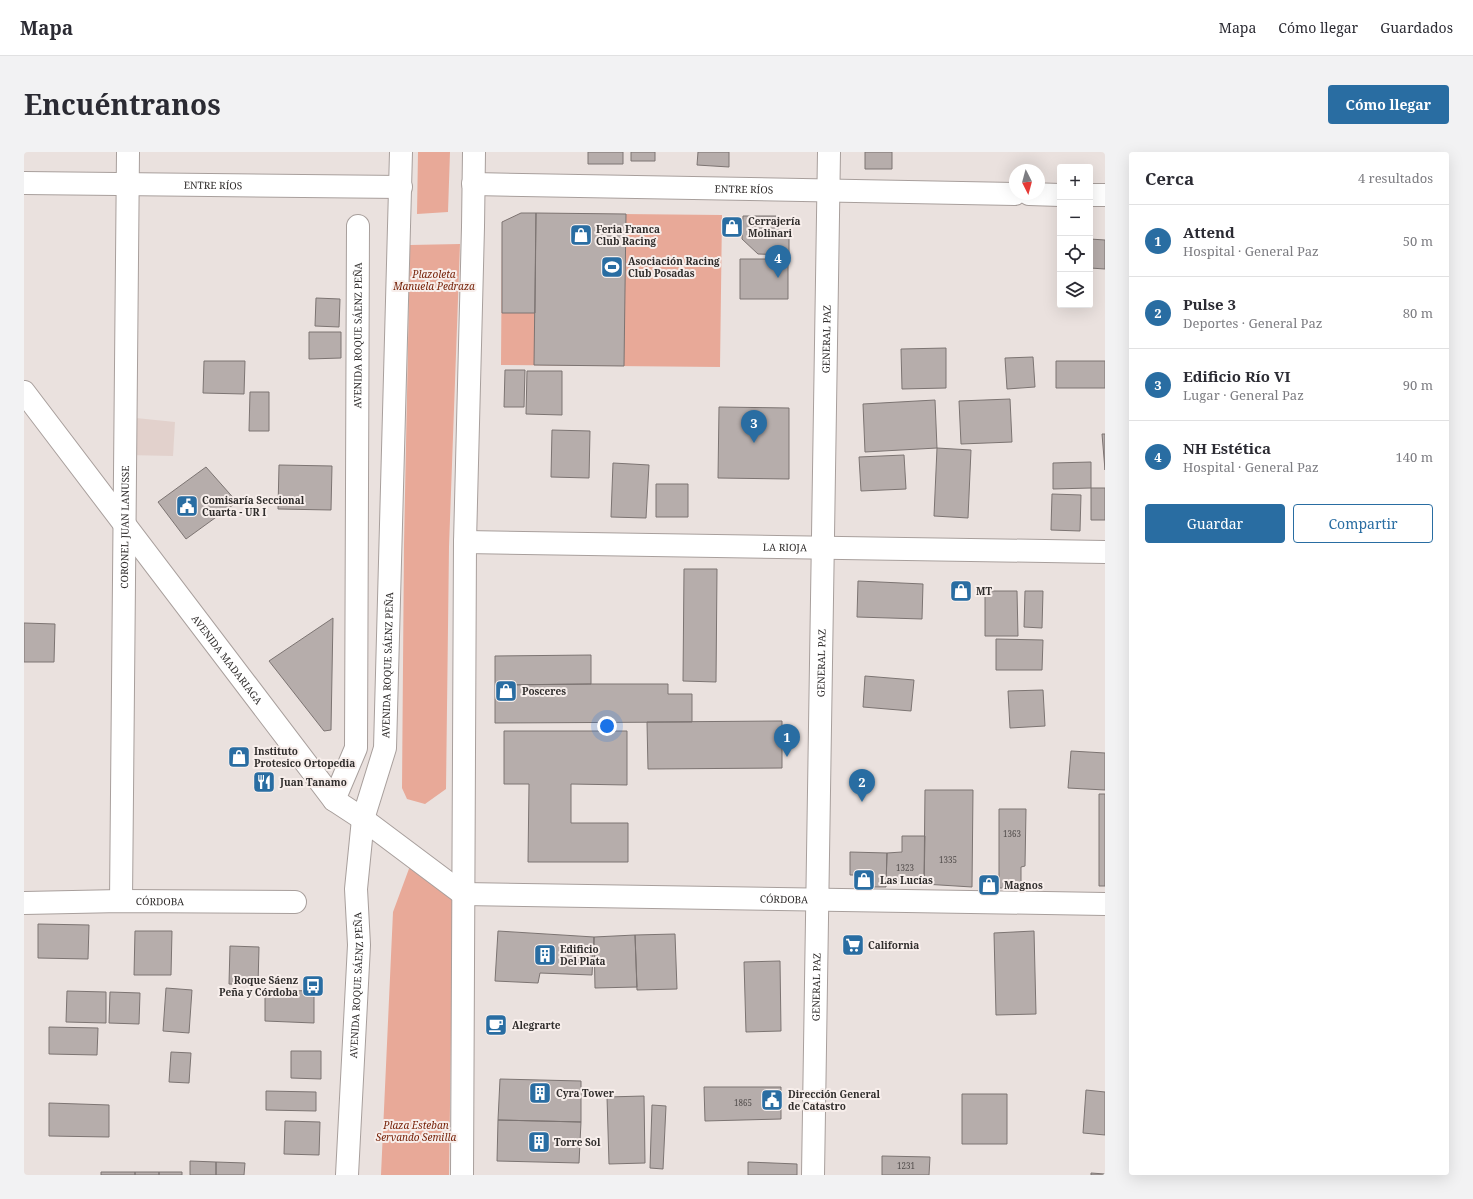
<!DOCTYPE html>
<html lang="es">
<meta charset="utf-8">
<style>
body{margin:0;font-family:"Noto Serif",serif;background:#f2f2f3;color:#2b2b33}
.controls{position:absolute;right:12px;top:12px;display:grid;overflow:hidden;border-radius:4px;box-shadow:0 4px 16px #0002}
.controls button{width:36px;height:36px;display:grid;place-items:center;padding:0;border:0;border-bottom:1px solid #e1e1e2;background:#fff;color:#2b2b33;font:20px sans-serif}
.compass{position:absolute;left:985px;top:12px;width:36px;height:36px;border-radius:50%;background:#fff;box-shadow:0 4px 16px #0002;rotate:174deg}
.you{position:absolute;left:583px;top:574px;width:14px;height:14px;margin:-10px;border:3px solid #fff;border-radius:50%;background:#1a73e8;box-shadow:0 0 0 6px #1a73e833}
.badge{display:grid;place-items:center;width:26px;height:26px;border-radius:50%;background:#296da2;color:#fff;font-size:13px;font-weight:700}
.pin{position:absolute;translate:-50% -33px;filter:drop-shadow(0 1px 2px #0008)}
.pin::after{content:'';position:absolute;top:21px;width:14px;height:12px;background:inherit;clip-path:polygon(0 0,100% 0,50% 100%)}
.list{margin:0;padding:0;list-style:none}
h2{display:flex;justify-content:space-between;align-items:center;height:52px;margin:0;padding:0 16px;font-size:17px}
h2 small{font-size:13px;font-weight:400;color:#7c7c81}
.list li{display:grid;grid-template-columns:26px 1fr auto;gap:12px;align-items:center;box-sizing:border-box;height:72px;padding:0 16px;border-top:1px solid #e1e1e2}
.list b{display:block;font-size:15px;white-space:nowrap}
.list p{margin:0;font-size:13px;white-space:nowrap;color:#7c7c81}
.list em{font-size:13px;font-style:normal;color:#7c7c81}
.actions{display:flex;gap:8px;padding:12px 16px}
.actions a{flex:1;padding:9px 0;border:1px solid #296da2;border-radius:4px;text-align:center;font-size:14px;color:#296da2}
.actions .main{background:#296da2;color:#fff}
.icon{flex:none;width:22px;height:22px;fill:none;stroke:currentColor;stroke-width:2;stroke-linecap:round;stroke-linejoin:round}
.map{position:relative;flex:none;width:1081px;height:1023px;overflow:hidden;border-radius:4px}
header{display:flex;align-items:center;gap:24px;box-sizing:border-box;height:56px;padding:0 20px;background:#fff;border-bottom:1px solid #e1e1e2}
header strong{font-size:19px}
nav{display:flex;gap:22px;margin-inline-start:auto;font-size:14px}
.intro{display:flex;align-items:center;justify-content:space-between;box-sizing:border-box;height:96px;padding:0 24px}
h1{margin:0;font-size:28px}
.button{padding:10px 18px;border-radius:4px;background:#296da2;color:#fff;font-size:14px;font-weight:700}
main{display:flex;gap:24px;padding:0 24px}
aside{flex:1;background:#fff;border-radius:4px;box-shadow:0 4px 16px #0002}
.map>svg:first-child{display:block}
.built{fill:#e2d1cc}
.green{fill:#e8a998}
.building{fill:#b6adab;stroke:#7c7472}
.lines{fill:none;stroke-linecap:round;stroke-linejoin:round}
.street-casing{stroke:#a89f9c;stroke-width:24}
.secondary-casing{stroke:#a89f9c;stroke-width:24}
.street{stroke:#fff;stroke-width:22}
.secondary{stroke:#fff;stroke-width:22}
.labels{text-anchor:middle;stroke-width:4;stroke-linejoin:round;paint-order:stroke}
.number-label{font-size:8px;fill:#524d4c}
.street-label{font-size:10px;fill:#302d2c;stroke:#f7eeeb}
.poi-label{font-size:10px;font-weight:bold;fill:#302d2c;stroke:#f7eeeb;text-anchor:start}
.park-label{font-size:10px;font-style:italic;fill:#741e04;stroke:#f7eeeb}
</style>
<header>
<strong>Mapa</strong>
<nav><a>Mapa</a><a>Cómo llegar</a><a>Guardados</a></nav>
</header>
<div class="intro"><h1>Encuéntranos</h1><a class="button">Cómo llegar</a></div>
<main>
<div class="map">
<svg width="1081" height="1023" viewBox="0 0 1081 1023">
<rect width="100%" height="100%" fill="#eae1de"/>
<path class="built" d="M102 265 151 270 149 304 102 303Z"/>
<path class="green" d="M394 0H426L424 60 393 62Z
M497 61 698 63 696 215 477 213 478 70Z
M436 92 425 395 422 637 401 652 383 647 378 636 380 393 386 93Z
M386 714 429 744 425 1023H357L369 760Z"/>
<path class="building" d="M564 0H599V12H564Z
M607 0H631V9H607Z
M674 0H705V15L673 13Z
M841 0H868V17H841Z
M497 61H512L511 161H478V70Z
M512 61 602 62 600 214 510 213Z
M719 64H752V74L758 81H765V103L734 102 718 87Z
M1066 87 1081 88V117L1066 116Z
M716 107H764V147H716Z
M292 146 316 147 315 175 291 174Z
M285 180H317V206L285 207Z
M922 196V236L878 237 877 197Z
M1009 205 1011 235 983 237 981 206Z
M180 209H221L220 242 179 241Z
M1032 209H1081V236H1032Z
M481 218H501L500 255H480Z
M503 219H538V263L502 262Z
M226 240H245V279H225Z
M986 247 988 290 937 292 935 249Z
M911 248 913 296 841 300 839 252Z
M695 255 765 256V327L694 326Z
M528 278 566 279 565 326 527 325Z
M1078 282H1081V318Z
M913 296 947 298 944 366 910 364Z
M880 303 882 337 837 339 835 305Z
M1067 310V336L1029 337V311Z
M589 311 625 313 622 366 587 365Z
M255 313 308 314 307 358 254 357Z
M182 315 213 350 162 387 134 350Z
M632 332H664V365H632Z
M1067 336H1081V368H1067Z
M1028 342 1057 343 1056 379 1027 378Z
M660 417H693L692 530 659 529Z
M834 429 899 432 898 467 833 465Z
M961 439H993L994 484H961Z
M1001 439H1019L1018 476 1000 475Z
M309 466 307 578 300 579 245 509Z
M0 471 31 472 30 510H0Z
M972 487 1019 488 1018 518H972Z
M567 503V532L471 533V504Z
M841 524 890 528 887 559 839 555Z
M567 532H644V542H668V570L471 571V533Z
M1019 538 1021 574 986 576 984 539Z
M758 569V616L624 617 623 570Z
M480 579H603V633L547 632V671H604V710H504L505 632H480Z
M1047 599 1081 601V638L1044 636Z
M901 638H949L948 735 900 732Z
M1075 642H1081V734H1075Z
M975 657H1002L1001 714 997 715V736H975Z
M878 684H901L900 732H862L863 701 878 700Z
M826 700 863 701 862 735H834V723H826Z
M14 772 65 773 64 807 14 806Z
M111 779H148L147 823H110Z
M474 779 570 785 568 823 516 821 514 831 471 829Z
M1010 779 1012 862 972 863 970 781Z
M651 782 653 837 613 838 611 783Z
M611 783 613 835 571 836 570 785Z
M206 794 235 795 234 833 205 832Z
M756 809 757 879 722 880 720 810Z
M142 836 168 838 165 881 139 879Z
M241 838 290 839V871L241 869Z
M43 839 82 840V871L42 870Z
M86 840 116 841 115 872 85 871Z
M25 875 74 876 73 903 25 902Z
M267 899H297V927L267 926Z
M147 900 167 901 165 931 145 930Z
M476 927 557 929V970L474 968Z
M680 935H757V967L681 969Z
M1062 938 1081 940V983L1059 981Z
M242 939 292 940V959L242 958Z
M938 942H983V992H938Z
M620 944 621 1011 585 1012 583 945Z
M25 951 85 953V985L25 984Z
M628 953 642 954 639 1017 626 1016Z
M474 968 557 970 555 1011 473 1009Z
M261 969 296 970 295 1003 260 1002Z
M858 1004 906 1005 905 1023H858Z
M166 1009 192 1010V1023H166Z
M192 1010 221 1011 220 1023H192Z
M724 1010 773 1012V1023H724Z
M77 1020H111V1023H77Z
M111 1020H135V1023H111Z
M135 1020H158V1023H135Z
M1067 1021 1081 1022V1023H1067Z"/>
<g class="lines">
<g class="street-casing">
<g id="street">
<path id="s1" d="M0 31 377 35"/>
<path id="s2" d="M449 32 991 42"/>
<path d="M1005 42 1036 43"/>
<path d="M1066 43H1081"/>
<path id="s3" d="M441 390 1081 400"/>
<path id="s4" d="M310 648 332 596 334 74"/>
<path id="s5" d="M439 742 1081 752"/>
<path id="s6" d="M97 749 104 0"/>
<path id="s7" d="M0 751 97 749 271 750"/>
<path id="s8" d="M789 1023 805 0"/>
</g>
</g>
<g class="secondary-casing">
<g id="secondary">
<path id="s9" d="M0 240 310 648 339 667 439 742"/>
<path id="s10" d="M323 1023 335 793 332 737 339 667 361 596 377 0"/>
<path d="M438 1023 441 390 449 75 450 0"/>
</g>
</g>
<use href="#street" class="street"/>
<use href="#secondary" class="secondary"/>
</g>
<defs>
<g id="shop-square" transform="scale(1.15)"><rect x="-9" y="-9" width="18" height="18" rx="4" fill="#296da2" stroke="#f7eeeb"/><path d="M-5-2.5h2.3a2.7 3.5 0 0 1 5.4 0H5L5.5 6h-11ZM-1.5-2.5h3a1.5 2.3 0 0 0-3 0Z" fill="#fff"/></g>
<g id="stadium-square" transform="scale(1.15)"><rect x="-9" y="-9" width="18" height="18" rx="4" fill="#296da2" stroke="#f7eeeb"/><path d="M0-5a6.5 5 0 1 0 0 10a6.5 5 0 1 0 0-10ZM-3.5-1.8h7v3.6h-7Z" fill="#fff"/></g>
<g id="civic-square" transform="scale(1.15)"><rect x="-9" y="-9" width="18" height="18" rx="4" fill="#296da2" stroke="#f7eeeb"/><path d="M-.6-6.5H3V-4.5H.6V-3L4-1V1h2V6H-6V1h2V-1L-.6-3ZM-1.2 2.5V6h2.4V2.5Z" fill="#fff"/></g>
<g id="restaurant-square" transform="scale(1.15)"><rect x="-9" y="-9" width="18" height="18" rx="4" fill="#296da2" stroke="#f7eeeb"/><path d="M-5-6h1v4h1v-4h1v4h1v-4h1v5L-1.5 .5V6h-2V.5L-5-1ZM5-6V6H3V1.5H1.5Q1.5-4 5-6Z" fill="#fff"/></g>
<g id="supermarket-square" transform="scale(1.15)"><rect x="-9" y="-9" width="18" height="18" rx="4" fill="#296da2" stroke="#f7eeeb"/><path d="M-6-5.5h2.5l.6 2H6L4.5 2H-2.5L-4.4-4H-6ZM-1.5 3.2a1.3 1.3 0 1 0 .1 0ZM3 3.2a1.3 1.3 0 1 0 .1 0Z" fill="#fff"/></g>
<g id="building-square" transform="scale(1.15)"><rect x="-9" y="-9" width="18" height="18" rx="4" fill="#296da2" stroke="#f7eeeb"/><path d="M-4-6H4V6H1V3H-1V6H-4ZM-2.5-4.3h1.7v1.8h-1.7ZM.8-4.3h1.7v1.8H.8ZM-2.5-1h1.7V.8h-1.7ZM.8-1h1.7V.8H.8Z" fill="#fff"/></g>
<g id="bus-square" transform="scale(1.15)"><rect x="-9" y="-9" width="18" height="18" rx="4" fill="#296da2" stroke="#f7eeeb"/><path d="M-5-6H5V4H4V6H2V4H-2V6H-4V4H-5ZM-3.5-4V0h7V-4ZM-3.5 1.2v1.5H-2V1.2ZM2 1.2v1.5H3.5V1.2Z" fill="#fff"/></g>
<g id="cafe-square" transform="scale(1.15)"><rect x="-9" y="-9" width="18" height="18" rx="4" fill="#296da2" stroke="#f7eeeb"/><path d="M-5.5-4.5H6V0H3Q3 3.5 0 3.5H-2.5Q-5.5 3.5-5.5 0ZM3-3.2v2h1.7v-2ZM-6 4.5H4V6H-6Z" fill="#fff"/></g>
</defs>
<g fill-rule="evenodd">
<use href="#shop-square" x="708" y="75"/>
<use href="#shop-square" x="557" y="83"/>
<use href="#stadium-square" x="588" y="115"/>
<use href="#civic-square" x="163" y="354"/>
<use href="#shop-square" x="937" y="439"/>
<use href="#shop-square" x="482" y="539"/>
<use href="#shop-square" x="215" y="605"/>
<use href="#restaurant-square" x="240" y="630"/>
<use href="#shop-square" x="840" y="728"/>
<use href="#shop-square" x="965" y="733"/>
<use href="#supermarket-square" x="829" y="793"/>
<use href="#building-square" x="521" y="803"/>
<use href="#bus-square" x="289" y="834"/>
<use href="#cafe-square" x="472" y="873"/>
<use href="#building-square" x="516" y="941"/>
<use href="#civic-square" x="748" y="948"/>
<use href="#building-square" x="515" y="990"/>
</g>
<g class="labels">
<g class="number-label">
<text x="988" y="685">1363</text>
<text x="924" y="711">1335</text>
<text x="881" y="719">1323</text>
<text x="719" y="954">1865</text>
<text x="882" y="1017">1231</text>
</g>
<g class="street-label">
<text dy="4" stroke="none"><textPath href="#s1" startOffset="189">ENTRE RÍOS</textPath></text>
<text dy="4" stroke="none"><textPath href="#s2" startOffset="271">ENTRE RÍOS</textPath></text>
<text dy="4" stroke="none"><textPath href="#s4" startOffset="469">AVENIDA ROQUE SÁENZ PEÑA</textPath></text>
<text dy="4" stroke="none"><textPath href="#s8" startOffset="836">GENERAL PAZ</textPath></text>
<text dy="4" stroke="none"><textPath href="#s6" startOffset="374">CORONEL JUAN LANUSSE</textPath></text>
<text dy="4" stroke="none"><textPath href="#s3" startOffset="320">LA RIOJA</textPath></text>
<text dy="4" stroke="none"><textPath href="#s9" startOffset="336">AVENIDA MADARIAGA</textPath></text>
<text dy="4" stroke="none"><textPath href="#s8" startOffset="512">GENERAL PAZ</textPath></text>
<text dy="4" stroke="none"><textPath href="#s10" startOffset="514">AVENIDA ROQUE SÁENZ PEÑA</textPath></text>
<text dy="4" stroke="none"><textPath href="#s5" startOffset="321">CÓRDOBA</textPath></text>
<text dy="4" stroke="none"><textPath href="#s7" startOffset="136">CÓRDOBA</textPath></text>
<text dy="4" stroke="none"><textPath href="#s10" startOffset="190">AVENIDA ROQUE SÁENZ PEÑA</textPath></text>
<text dy="4" stroke="none"><textPath href="#s8" startOffset="188">GENERAL PAZ</textPath></text>
</g>
<g class="poi-label">
<text x="724" y="73">Cerrajería<tspan x="724" dy="12">Molinari</tspan></text>
<text x="572" y="81">Feria Franca<tspan x="572" dy="12">Club Racing</tspan></text>
<text x="604" y="113">Asociación Racing<tspan x="604" dy="12">Club Posadas</tspan></text>
<text x="178" y="352">Comisaría Seccional<tspan x="178" dy="12">Cuarta - UR I</tspan></text>
<text x="952" y="443">MT</text>
<text x="498" y="543">Posceres</text>
<text x="230" y="603">Instituto<tspan x="230" dy="12">Protesico Ortopedia</tspan></text>
<text x="256" y="634">Juan Tanamo</text>
<text x="856" y="732">Las Lucías</text>
<text x="980" y="737">Magnos</text>
<text x="844" y="797">California</text>
<text x="536" y="801">Edificio<tspan x="536" dy="12">Del Plata</tspan></text>
<text x="274" y="832" text-anchor="end">Roque Sáenz<tspan x="274" dy="12">Peña y Córdoba</tspan></text>
<text x="488" y="877">Alegrarte</text>
<text x="532" y="945">Cyra Tower</text>
<text x="764" y="946">Dirección General<tspan x="764" dy="12">de Catastro</tspan></text>
<text x="530" y="994">Torre Sol</text>
</g>
<g class="park-label">
<text x="410" y="126">Plazoleta<tspan x="410" dy="12">Manuela Pedraza</tspan></text>
<text x="392" y="977">Plaza Esteban<tspan x="392" dy="12">Servando Semilla</tspan></text>
</g>
</g>
</svg>
<div class="controls">
<button>+</button>
<button>−</button>
<button><svg class="icon" aria-label="locate" viewBox="0 0 24 24"><circle cx="12" cy="12" r="6"/><path d="M12 2v4M12 18v4M2 12h4M18 12h4"/></svg></button>
<button><svg class="icon" aria-label="layers" viewBox="0 0 24 24"><path d="M12 4l9 5-9 5-9-5zM3 14l9 5 9-5"/></svg></button>
</div>
<svg class="compass" viewBox="-18 -18 36 36"><path d="M0-13l5 13h-10z" fill="#e53935"/><path d="M0 13l5-13h-10z" fill="#7c7c81"/></svg>
<div class="you"></div>
<div class="pin badge" style="left:763px;top:605px">1</div>
<div class="pin badge" style="left:838px;top:650px">2</div>
<div class="pin badge" style="left:730px;top:291px">3</div>
<div class="pin badge" style="left:754px;top:126px">4</div>
</div>
<aside>
<h2>Cerca<small>4 resultados</small></h2>
<ul class="list">
<li><span class="badge">1</span><div><b>Attend</b><p>Hospital · General Paz</p></div><em>50 m</em></li>
<li><span class="badge">2</span><div><b>Pulse 3</b><p>Deportes · General Paz</p></div><em>80 m</em></li>
<li><span class="badge">3</span><div><b>Edificio Río VI</b><p>Lugar · General Paz</p></div><em>90 m</em></li>
<li><span class="badge">4</span><div><b>NH Estética</b><p>Hospital · General Paz</p></div><em>140 m</em></li>
</ul>
<div class="actions"><a class="main">Guardar</a><a>Compartir</a></div>
</aside>
</main>
